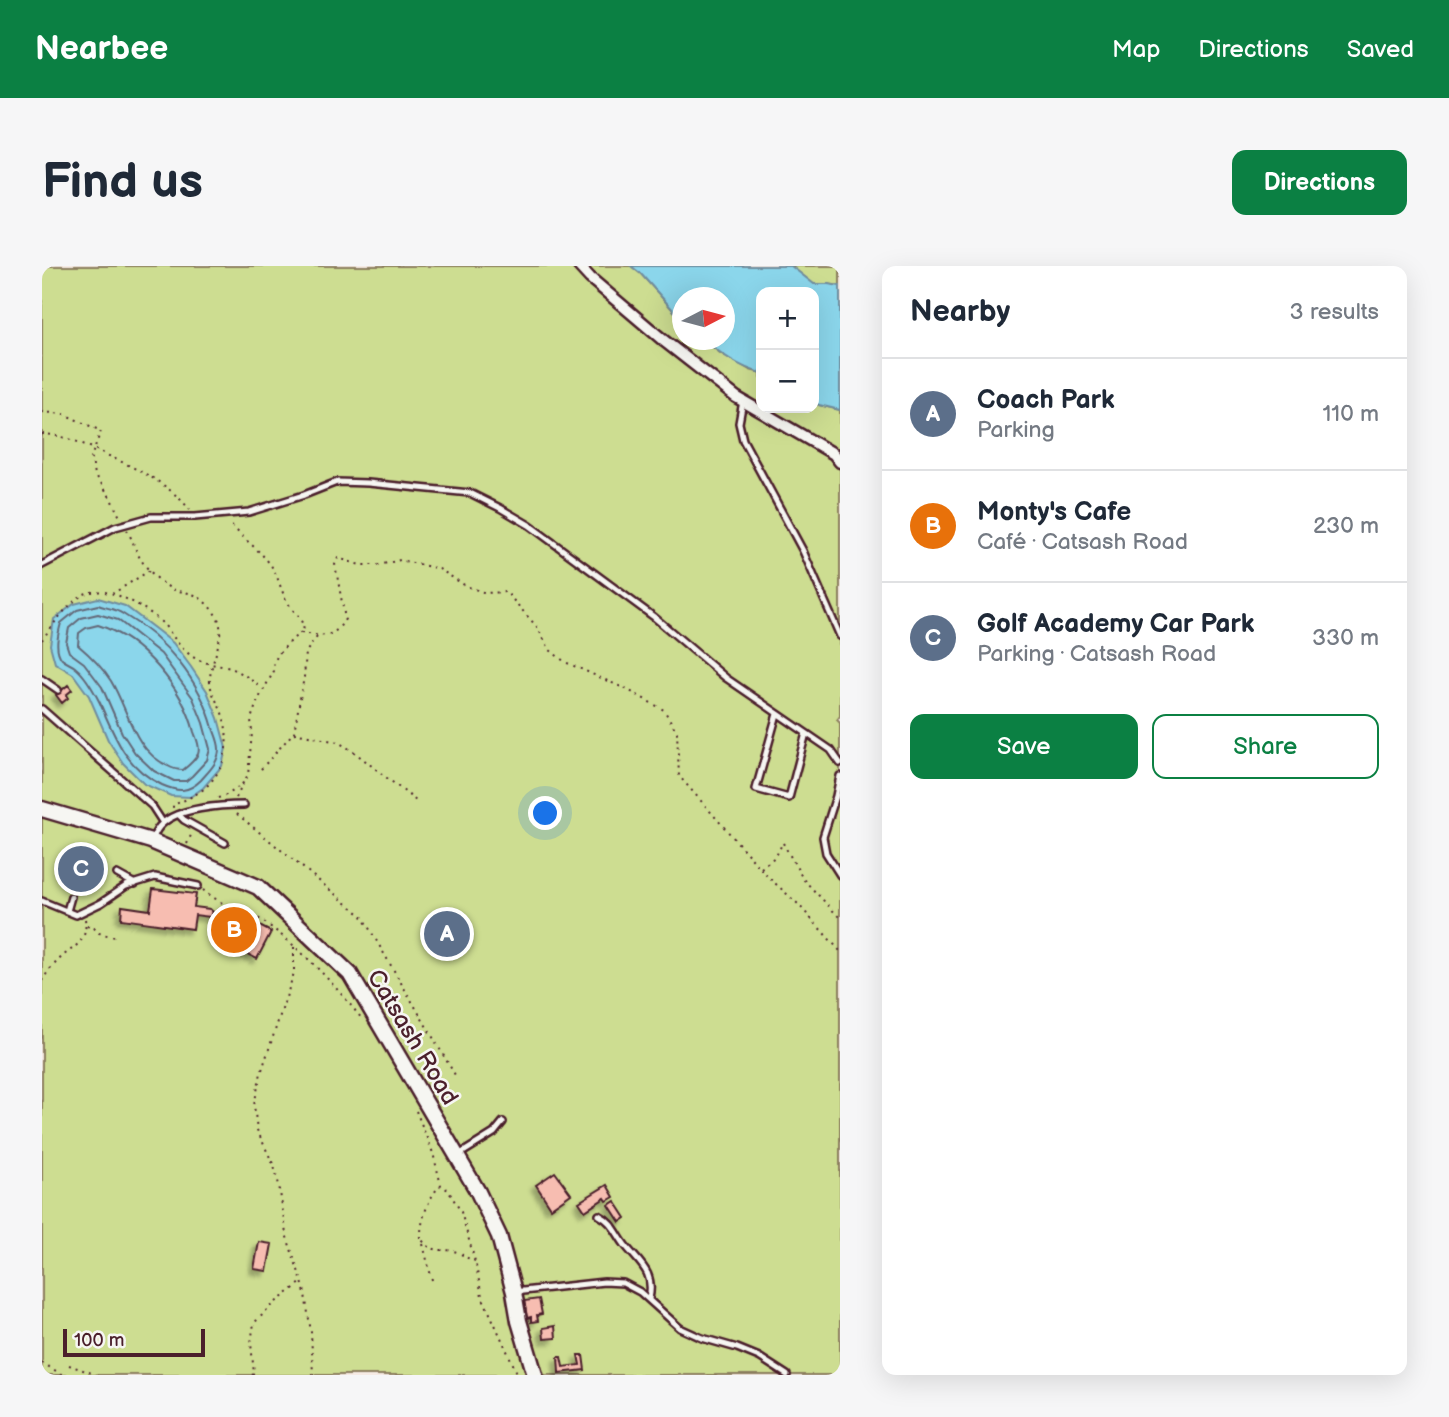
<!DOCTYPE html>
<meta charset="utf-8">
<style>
body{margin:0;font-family:"Balsamiq Sans",sans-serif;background:#f6f6f7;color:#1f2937}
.controls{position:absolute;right:21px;top:21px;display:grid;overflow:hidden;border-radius:14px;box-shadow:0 7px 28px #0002}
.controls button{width:63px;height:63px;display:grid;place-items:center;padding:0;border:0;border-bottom:2px solid #e0e1e3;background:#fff;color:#1f2937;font:35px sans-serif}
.compass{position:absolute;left:630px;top:21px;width:63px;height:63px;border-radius:50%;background:#fff;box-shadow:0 7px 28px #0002;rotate:84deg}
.scale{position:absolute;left:21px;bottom:18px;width:142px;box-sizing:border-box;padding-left:7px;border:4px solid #4a1f2b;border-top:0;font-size:19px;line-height:24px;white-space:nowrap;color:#4a1f2b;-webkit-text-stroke:5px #f6f6f2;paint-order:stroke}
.you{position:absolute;left:504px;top:548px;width:24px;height:24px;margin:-18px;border:5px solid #fff;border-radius:50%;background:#1a73e8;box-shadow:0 0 0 10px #1a73e833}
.badge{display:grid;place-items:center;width:46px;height:46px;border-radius:50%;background:#0b8043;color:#fff;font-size:23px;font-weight:700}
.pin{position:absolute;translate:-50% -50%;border:4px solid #fff;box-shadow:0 2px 7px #0006}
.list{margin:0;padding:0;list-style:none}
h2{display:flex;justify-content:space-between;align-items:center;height:91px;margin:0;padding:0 28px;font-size:30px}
h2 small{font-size:23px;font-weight:400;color:#747a83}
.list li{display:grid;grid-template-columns:46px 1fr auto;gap:21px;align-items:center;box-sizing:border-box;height:112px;padding:0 28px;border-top:2px solid #e0e1e3}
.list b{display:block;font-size:26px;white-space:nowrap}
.list p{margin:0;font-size:23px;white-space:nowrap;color:#747a83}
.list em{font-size:23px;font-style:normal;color:#747a83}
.actions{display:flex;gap:14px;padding:21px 28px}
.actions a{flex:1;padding:16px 0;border:2px solid #0b8043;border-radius:14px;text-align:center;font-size:24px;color:#0b8043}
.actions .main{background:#0b8043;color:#fff}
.map{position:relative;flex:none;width:798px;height:1109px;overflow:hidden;border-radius:14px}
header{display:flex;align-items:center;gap:42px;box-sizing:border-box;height:98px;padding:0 35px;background:#0b8043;color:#fff}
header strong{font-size:33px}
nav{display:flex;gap:38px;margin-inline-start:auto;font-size:24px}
.intro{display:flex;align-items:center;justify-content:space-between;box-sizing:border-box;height:168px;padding:0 42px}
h1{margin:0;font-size:49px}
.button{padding:18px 32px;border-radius:14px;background:#0b8043;color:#fff;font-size:24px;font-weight:700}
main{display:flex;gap:42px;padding:0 42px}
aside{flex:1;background:#fff;border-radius:14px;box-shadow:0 7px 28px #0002}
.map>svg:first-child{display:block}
.green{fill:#cddd91;stroke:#8c7e5e;stroke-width:2}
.water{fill:#8bd6eb;stroke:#718d9e;stroke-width:2}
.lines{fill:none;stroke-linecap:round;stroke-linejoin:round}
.shore{stroke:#646878;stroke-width:2}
.building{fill:#f7bdb1;stroke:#4a1f2b;stroke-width:2;filter:url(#shadow)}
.lane-casing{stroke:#4a1f2b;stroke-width:10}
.street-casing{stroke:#4a1f2b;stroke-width:15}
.secondary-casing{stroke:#4a1f2b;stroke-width:19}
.path{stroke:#4a1f2b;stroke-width:2;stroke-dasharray:2 5;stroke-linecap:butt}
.lane{stroke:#f6f6f2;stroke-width:5}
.street{stroke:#f6f6f2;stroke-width:10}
.secondary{stroke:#f6f6f2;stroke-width:14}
.labels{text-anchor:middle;stroke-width:5;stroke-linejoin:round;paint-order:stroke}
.street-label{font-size:24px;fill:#4a1f2b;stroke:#f6f6f2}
</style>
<header>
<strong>Nearbee</strong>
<nav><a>Map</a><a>Directions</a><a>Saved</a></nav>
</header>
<div class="intro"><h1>Find us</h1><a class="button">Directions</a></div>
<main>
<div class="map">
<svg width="798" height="1109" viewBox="0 0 798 1109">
<defs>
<filter id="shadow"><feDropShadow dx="-4.5" dy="4.5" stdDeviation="2" flood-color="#0004"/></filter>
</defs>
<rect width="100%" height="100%" fill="#f6ebe5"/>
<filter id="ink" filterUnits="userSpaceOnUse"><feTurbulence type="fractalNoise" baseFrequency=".0143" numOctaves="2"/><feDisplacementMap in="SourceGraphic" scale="14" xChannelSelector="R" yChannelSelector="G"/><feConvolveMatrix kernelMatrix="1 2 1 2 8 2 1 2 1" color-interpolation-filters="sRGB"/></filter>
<g filter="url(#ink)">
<path class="green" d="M0 0H589L599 8 640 54V74H662L678 87 708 104 719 107V142H772V136L777 139 798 144V450L795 454 798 457V1109H0Z
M749 0H798V20L786 18 772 19Z"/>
<path class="water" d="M589 0H749L772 18H786L798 20V144L777 139 772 136V26H719V107C697 101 679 88 662 74H682V32H640V54L599 8Z
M56 332 83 340 116 365 131 377 149 401 165 425 176 452 184 482 180 500 161 522 148 531 129 530 102 518 81 497 66 474 47 430 31 408 13 397 8 379 12 353 32 338Z"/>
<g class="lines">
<path class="shore" d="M56 339C64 342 74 343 81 348 124 373 158 414 171 462 173 468 177 476 177 483 177 496 167 505 159 514 146 527 136 526 120 519 84 502 73 472 58 437 52 425 44 410 34 402 30 398 24 397 20 393 12 384 16 368 19 357L35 344Z
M56 348 76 354 119 388 151 432 161 457 168 483 165 494 150 510 144 515H132L112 505 93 487 80 467 60 421 42 397 27 386 24 377 27 362 39 352Z
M56 359C100 373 141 422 152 466 154 472 159 481 156 488 153 494 146 500 141 504 135 504 131 503 126 500 91 484 87 445 69 415 60 401 49 390 36 379L37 367 44 362Z"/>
</g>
<path class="building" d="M26 419 30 424 24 429 26 432 20 437 14 429Z
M111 623 154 628 152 641 168 643 171 646 168 651 153 649 151 663 79 653 80 640 108 644Z
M171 646 178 648 183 658H185L191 646 229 666 215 693 177 674 182 664 177 661 173 652 168 651Z
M513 906 529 928 509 942 494 919Z
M565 919 572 931 565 935 563 932 543 945 537 936Z
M573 935 584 952 578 956 567 939Z
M217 976 230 978 225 1005 212 1003Z
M497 1033 500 1048 495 1049 496 1055 489 1056V1051L485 1052 482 1035Z
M513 1060 514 1072 502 1073 501 1062Z
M536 1089H541L543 1104 517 1107 516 1091H519L521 1101 538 1099Z"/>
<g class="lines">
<g class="lane-casing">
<path id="lane" d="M701 135 697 157 701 174 761 285 798 370
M0 299 73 261 109 251H153L207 246 262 229 295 216 326 217 428 227 458 242 487 259 612 351 684 412 789 484 798 497
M0 413 16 424
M0 443 110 540 121 557
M735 448 714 523 747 532 764 467
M798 510 794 530 781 571 784 587 798 609
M137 549 142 554 183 577
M111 572C113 567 115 562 120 558 136 542 179 539 202 539
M75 608 93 618
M0 635 34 649 59 637 84 620 113 611 156 620
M25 645 29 631
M415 890 452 867 461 856
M557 949C571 956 574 967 583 979 598 998 613 1006 607 1033
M472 1026 562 1016 581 1017 598 1026 638 1062 660 1072 695 1082 717 1091 745 1109"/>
</g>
<g class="street-casing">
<path id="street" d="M537 0 548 12 621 74 694 131 792 188 798 196"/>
</g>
<g class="secondary-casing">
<path id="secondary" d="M0 543 109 575 216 621 308 708 415 890 436 926 457 970 472 1026 477 1055 493 1109"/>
</g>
<path class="path" d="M0 146 22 148 59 165 49 191 53 208 68 231 79 253
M0 168C24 169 46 180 67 190 99 205 126 217 148 244
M85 264C91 274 94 288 102 298 107 305 117 315 125 320 132 326 142 325 150 328 160 331 168 341 174 349 186 366 169 394 168 412 167 425 176 436 180 447 190 475 184 506 159 525 150 531 141 535 131 539V543
M70 328 107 305
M259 367C280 370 291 374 303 353L293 298 296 292 318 299H337L358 294 397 303 424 320 444 327 464 326 495 361 508 384 523 396 586 424 622 444 635 466 637 510 725 610 756 638 798 685
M0 374C9 361 30 332 45 327 68 319 107 343 122 359 131 369 136 380 147 388 159 398 173 398 188 402 199 405 210 415 220 422
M252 467 296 476 311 485 374 535
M219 503 252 466 262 411 264 386 275 371
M176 532 187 528 201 517 206 509 210 467 209 453 216 434 232 405V397L236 388 256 368 262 365C259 348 254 350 246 337 239 326 237 312 230 301 218 283 200 273 187 256
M194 532 201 518
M195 548 320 650 413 809
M741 577 761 613 798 652
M145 578 150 567
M719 602 734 590 740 578
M161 624C168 629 176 635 184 639 191 642 198 641 205 645 251 673 287 712 320 753
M45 660 52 662 57 667 73 671
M252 681V707L219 807 212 839 215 864 232 900 237 919 244 968 262 1022 269 1066 271 1109
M0 715C5 706 14 696 22 689 35 679 46 674 43 653
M374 845 391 887 399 919 406 924 419 946 433 995 440 1030 476 1109
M379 972C378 957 386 931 398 920
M390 1014 380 974C393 990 402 980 417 987 423 990 426 993 433 995
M0 1097 21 1109
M27 1099 55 1109
M210 1109 212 1108 209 1077 212 1057 234 1036 260 1016"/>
<use href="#lane" class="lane"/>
<use href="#street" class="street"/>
<use href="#secondary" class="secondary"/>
</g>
</g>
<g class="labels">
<g class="street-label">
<text transform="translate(371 771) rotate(59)" y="8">Catsash Road</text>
</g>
</g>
</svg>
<div class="controls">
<button>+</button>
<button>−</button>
</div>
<svg class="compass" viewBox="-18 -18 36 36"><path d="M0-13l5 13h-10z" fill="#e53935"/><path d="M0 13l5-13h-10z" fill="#747a83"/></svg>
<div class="scale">100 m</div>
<div class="you"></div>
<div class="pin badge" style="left:405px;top:668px;background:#5c6f8a">A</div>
<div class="pin badge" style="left:192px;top:664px;background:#e8710a">B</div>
<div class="pin badge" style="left:39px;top:603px;background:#5c6f8a">C</div>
</div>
<aside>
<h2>Nearby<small>3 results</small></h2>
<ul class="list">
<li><span class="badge" style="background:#5c6f8a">A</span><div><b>Coach Park</b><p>Parking</p></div><em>110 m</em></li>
<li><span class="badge" style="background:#e8710a">B</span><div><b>Monty's Cafe</b><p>Café · Catsash Road</p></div><em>230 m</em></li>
<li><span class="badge" style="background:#5c6f8a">C</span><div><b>Golf Academy Car Park</b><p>Parking · Catsash Road</p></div><em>330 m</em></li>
</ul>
<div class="actions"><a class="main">Save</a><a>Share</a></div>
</aside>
</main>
